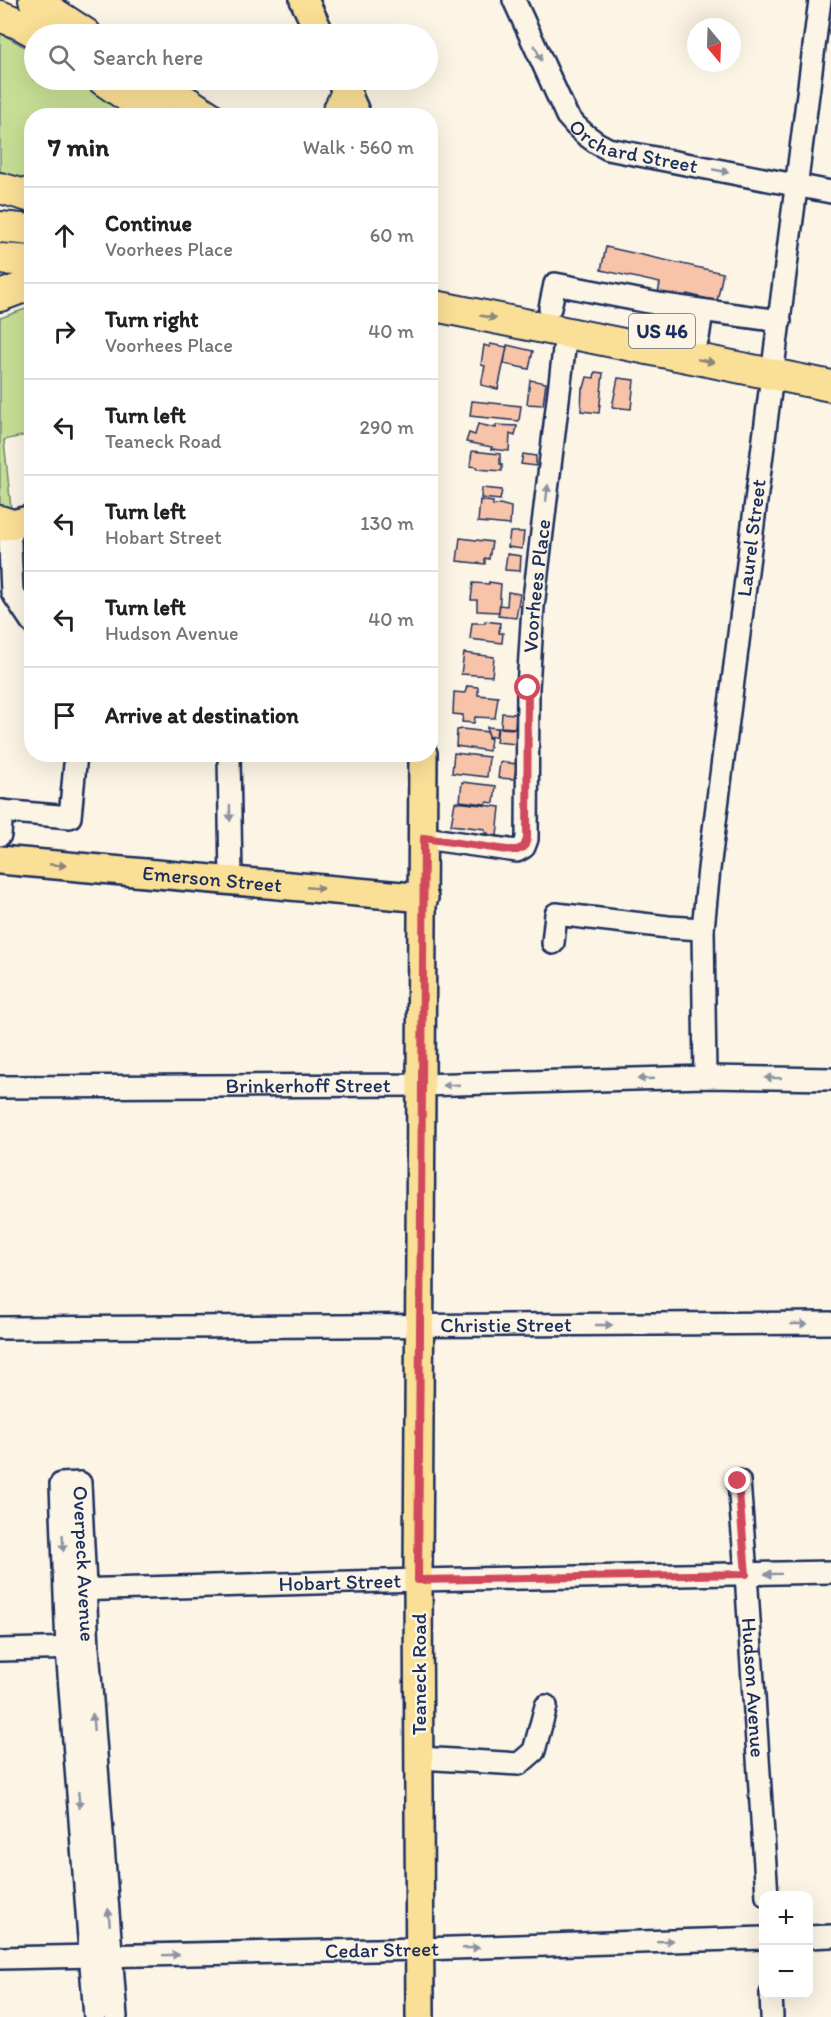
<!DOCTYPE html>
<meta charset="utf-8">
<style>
body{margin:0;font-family:Itim,sans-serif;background:#f2f2f2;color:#202124}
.controls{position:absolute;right:18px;bottom:18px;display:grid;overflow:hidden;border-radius:12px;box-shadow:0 6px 24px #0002}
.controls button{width:54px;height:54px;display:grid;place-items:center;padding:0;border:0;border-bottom:2px solid #e0e0e0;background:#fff;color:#202124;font:30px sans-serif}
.compass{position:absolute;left:687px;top:18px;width:54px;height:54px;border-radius:50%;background:#fff;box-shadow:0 6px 24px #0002;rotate:161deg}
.stop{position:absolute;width:18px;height:18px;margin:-14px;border:4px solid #d1495b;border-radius:50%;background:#fff}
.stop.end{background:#d1495b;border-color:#fff;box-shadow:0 2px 6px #0008}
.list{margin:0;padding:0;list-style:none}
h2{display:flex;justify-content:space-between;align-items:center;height:78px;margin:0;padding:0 24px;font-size:26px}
h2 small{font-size:20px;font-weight:400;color:#757577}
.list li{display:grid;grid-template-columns:39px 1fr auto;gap:18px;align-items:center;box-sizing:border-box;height:96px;padding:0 24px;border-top:2px solid #e0e0e0}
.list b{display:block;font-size:22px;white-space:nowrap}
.list p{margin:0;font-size:20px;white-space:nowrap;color:#757577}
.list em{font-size:20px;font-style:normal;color:#757577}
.icon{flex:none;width:33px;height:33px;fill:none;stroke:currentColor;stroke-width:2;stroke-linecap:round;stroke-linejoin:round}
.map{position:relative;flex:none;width:831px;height:2017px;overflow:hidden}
.search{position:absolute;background:#fff;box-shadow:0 6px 24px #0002;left:24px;top:24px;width:414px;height:66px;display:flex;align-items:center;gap:15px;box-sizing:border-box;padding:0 21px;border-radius:33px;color:#757577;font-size:22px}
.panel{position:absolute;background:#fff;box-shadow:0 6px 24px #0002;left:24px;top:108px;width:414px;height:654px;border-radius:24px}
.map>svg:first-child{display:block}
.green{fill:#c6de94;stroke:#708679;stroke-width:1.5}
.building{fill:#f8c4a9;stroke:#1b2f5e;stroke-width:1.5}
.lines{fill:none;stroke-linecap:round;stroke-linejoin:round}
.minor-casing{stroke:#1b2f5e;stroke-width:26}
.major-casing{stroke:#1b2f5e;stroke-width:32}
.highway-casing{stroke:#1b2f5e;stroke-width:34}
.minor{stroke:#fcf5e5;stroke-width:21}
.major{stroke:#fadf96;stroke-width:27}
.highway{stroke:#fadf96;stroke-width:30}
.oneway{fill:#8c92a2}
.oneway2{fill:#8a877a}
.route{stroke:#d1495b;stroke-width:8}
.labels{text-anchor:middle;stroke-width:5;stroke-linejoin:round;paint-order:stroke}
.shield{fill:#fcf5e5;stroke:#5e6a86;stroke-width:1.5}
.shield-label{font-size:20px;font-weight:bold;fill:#1b2f5e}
.street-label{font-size:21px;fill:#1b2f5e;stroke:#fcf5e5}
</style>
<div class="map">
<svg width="831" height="2017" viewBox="0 0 831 2017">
<rect width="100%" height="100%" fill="#fcf5e5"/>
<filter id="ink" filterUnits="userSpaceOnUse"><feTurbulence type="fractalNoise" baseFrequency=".0167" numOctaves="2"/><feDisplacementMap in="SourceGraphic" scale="12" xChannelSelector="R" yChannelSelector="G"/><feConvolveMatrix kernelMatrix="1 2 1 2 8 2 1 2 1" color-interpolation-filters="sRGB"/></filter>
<g filter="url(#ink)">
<path class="green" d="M0 33 34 52V80H77L131 115 32 116 31 181 0 173Z
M31 307V434L4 440 11 508 0 507V318Z"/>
<path class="building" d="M606 247 723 273 717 301 687 294 676 303 657 299 660 283 601 270Z
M490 344 507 347 498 389 481 385 485 366 481 365 484 345 490 347Z
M507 345 533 351 529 369 504 364Z
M595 372 603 373 599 413 581 411 582 388H584L587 377 594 378Z
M618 378 634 380 631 409 612 407Z
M530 380 546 383 543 405 527 404Z
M472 401 521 406 519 421 470 416Z
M478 424 496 428V425L517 426 515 436 510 434 509 451 491 449 492 447 466 442 469 433 475 435Z
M472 451 500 454V464H502V471L477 469V467L470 466Z
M523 454 536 456V466L521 464Z
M482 488 502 490 500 500 481 498Z
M480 500 493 502V506L500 504 511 507 510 525 478 522Z
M510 532H524L522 549 508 547Z
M460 538 492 542 489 559 485 558V564L457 561Z
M507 554 521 556 520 571 505 570Z
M489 582 501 584 499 612 477 611V600H471L473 583 489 584Z
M508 592 520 594 516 618 498 616 500 605 507 606Z
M485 621 500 623 499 633H503L502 643 470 639 472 623H485Z
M464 653 494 657 492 676 461 674Z
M467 686 478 687V695L498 697 495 718 475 717 474 723 462 722 463 715 453 714 454 692 465 693Z
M502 713 516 714 515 728 501 727Z
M487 727 497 728 496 736 488 737Z
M498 728 516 729V744L496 742Z
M462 729 488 732V738H491L489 751 456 746 457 730Z
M454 753 489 757 487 777 452 773Z
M500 762 517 764 514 779 498 778Z
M462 782 496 786 494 803 487 802 485 804 460 801Z
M455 802 500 807 497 836 488 835V833H485V829L451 825Z"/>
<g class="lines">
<g class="minor-casing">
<g id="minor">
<path id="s1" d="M514 0 567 116C579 131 591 141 608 149L831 192"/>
<path d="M550 308 555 284 664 305 780 321"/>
<path d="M660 331 664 305"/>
<path d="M698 338 702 311"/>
<path d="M9 524 12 592 32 622"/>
<path d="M229 754 231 880"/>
<path d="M0 811 70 817 76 754"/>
<path d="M0 835 2 811"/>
<path id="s2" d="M424 838 517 851 524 847 527 839 528 688 533 607 566 333"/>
<path d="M553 943 556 914 668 927 703 929"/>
<path id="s3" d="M705 1077 703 929 709 869 820 0"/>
<path id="s4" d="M0 1087 421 1085 705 1077 831 1079"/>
<path id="s5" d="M0 1328 831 1323"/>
<path id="s6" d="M739 1481 746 1574 767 1896"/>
<path id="s7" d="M73 1590 418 1580 831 1572"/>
<path d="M0 1650 81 1648"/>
<path d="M420 1758 519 1764 534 1751 546 1706"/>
<path d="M808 1937 831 1936"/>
<path id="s8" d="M0 1958 421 1949 764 1938"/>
<path d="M771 1994 772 2017"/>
<path id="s9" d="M95 2017 67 1649 61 1484 80 1483 88 1648 116 2017"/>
</g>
</g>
<g class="major-casing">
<g id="major">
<path d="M304 0 320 34"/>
<path d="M341 80 357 116"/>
<path d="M0 527 32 519"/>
<path id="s10" d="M0 860 424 898"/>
<path d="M420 2017 418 1580 423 754"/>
</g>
</g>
<g class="highway-casing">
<path id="highway" d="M34 0 86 34
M0 16 20 24 38 34
M103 80 156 116
M153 80 209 116
M336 116 347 92
M0 188 32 197
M0 227 32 230
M0 259 32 261
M0 296 32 284
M430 305 831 386
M0 521 9 524"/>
</g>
<use href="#minor" class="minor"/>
<use href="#major" class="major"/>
<use href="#highway" class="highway"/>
</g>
<defs><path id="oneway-solid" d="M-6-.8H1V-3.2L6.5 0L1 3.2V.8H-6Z" transform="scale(1.5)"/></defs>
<g class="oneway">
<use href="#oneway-solid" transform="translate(538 53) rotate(66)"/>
<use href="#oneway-solid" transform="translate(721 171) rotate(11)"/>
<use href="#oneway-solid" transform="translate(547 493) rotate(-83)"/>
<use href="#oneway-solid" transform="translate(230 813) rotate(89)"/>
<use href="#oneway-solid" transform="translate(773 1078) rotate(-179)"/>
<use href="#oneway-solid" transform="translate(646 1079) rotate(178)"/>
<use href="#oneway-solid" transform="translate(451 1085) rotate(178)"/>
<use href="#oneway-solid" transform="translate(799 1324)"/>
<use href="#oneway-solid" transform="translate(604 1325)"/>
<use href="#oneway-solid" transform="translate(63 1543) rotate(87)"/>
<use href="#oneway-solid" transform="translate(773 1574) rotate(179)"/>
<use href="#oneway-solid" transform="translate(93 1722) rotate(-95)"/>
<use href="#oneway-solid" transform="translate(79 1800) rotate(85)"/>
<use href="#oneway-solid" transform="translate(109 1917) rotate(-95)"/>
<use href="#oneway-solid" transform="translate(665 1941) rotate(-2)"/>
<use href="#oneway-solid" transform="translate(471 1948) rotate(-2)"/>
<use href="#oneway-solid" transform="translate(171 1955) rotate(-1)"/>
</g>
<g class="oneway2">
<use href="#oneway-solid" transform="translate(488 317) rotate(11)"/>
<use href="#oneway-solid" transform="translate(706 361) rotate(11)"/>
<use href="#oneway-solid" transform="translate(58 865) rotate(5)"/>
<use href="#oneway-solid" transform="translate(315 888) rotate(5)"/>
</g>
</g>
<g class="lines" filter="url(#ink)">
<path class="route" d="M528 688 527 839 524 847 517 850H507L424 838 418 1580 746 1574 738 1481"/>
</g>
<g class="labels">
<rect class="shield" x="629" y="314" width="66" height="34" rx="4.5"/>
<g class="shield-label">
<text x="662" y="338">US 46</text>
</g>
<g class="street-label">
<text dy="7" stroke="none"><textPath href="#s1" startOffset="204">Orchard Street</textPath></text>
<text dy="7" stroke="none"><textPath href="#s3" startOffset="542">Laurel Street</textPath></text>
<text dy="7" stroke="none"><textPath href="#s2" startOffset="364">Voorhees Place</textPath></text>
<text dy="7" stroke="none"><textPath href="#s10" startOffset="213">Emerson Street</textPath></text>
<text dy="7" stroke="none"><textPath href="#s4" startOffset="308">Brinkerhoff Street</textPath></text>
<text dy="7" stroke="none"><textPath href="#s5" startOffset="506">Christie Street</textPath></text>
<text dy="7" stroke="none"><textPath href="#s9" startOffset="634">Overpeck Avenue</textPath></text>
<text dy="7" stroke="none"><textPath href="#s7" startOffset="267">Hobart Street</textPath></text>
<text transform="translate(419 1674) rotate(-90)" y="7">Teaneck Road</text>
<text dy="7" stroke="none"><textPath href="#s6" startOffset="207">Hudson Avenue</textPath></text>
<text dy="7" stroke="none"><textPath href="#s8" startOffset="382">Cedar Street</textPath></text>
</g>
</g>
</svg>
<div class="controls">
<button>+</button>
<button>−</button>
</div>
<svg class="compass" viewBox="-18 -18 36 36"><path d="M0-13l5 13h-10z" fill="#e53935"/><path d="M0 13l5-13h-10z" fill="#757577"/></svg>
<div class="stop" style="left:528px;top:688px"></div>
<div class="stop end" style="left:738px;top:1481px"></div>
<div class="search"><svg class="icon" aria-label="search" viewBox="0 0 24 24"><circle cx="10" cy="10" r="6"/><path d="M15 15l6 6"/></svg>Search here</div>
<section class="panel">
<h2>7 min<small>Walk · 560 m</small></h2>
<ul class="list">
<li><svg class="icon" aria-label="ahead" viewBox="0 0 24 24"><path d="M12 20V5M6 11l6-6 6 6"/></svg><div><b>Continue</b><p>Voorhees Place</p></div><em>60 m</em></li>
<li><svg class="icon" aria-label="right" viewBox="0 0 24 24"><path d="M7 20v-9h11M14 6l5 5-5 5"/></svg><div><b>Turn right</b><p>Voorhees Place</p></div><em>40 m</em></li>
<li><svg class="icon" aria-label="left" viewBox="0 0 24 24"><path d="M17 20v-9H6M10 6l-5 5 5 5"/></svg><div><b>Turn left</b><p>Teaneck Road</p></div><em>290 m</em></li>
<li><svg class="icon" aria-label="left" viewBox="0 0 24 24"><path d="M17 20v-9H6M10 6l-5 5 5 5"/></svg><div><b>Turn left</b><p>Hobart Street</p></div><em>130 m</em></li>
<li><svg class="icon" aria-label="left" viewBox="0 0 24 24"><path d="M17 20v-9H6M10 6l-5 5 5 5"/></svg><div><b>Turn left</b><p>Hudson Avenue</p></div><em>40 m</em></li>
<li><svg class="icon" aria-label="arrive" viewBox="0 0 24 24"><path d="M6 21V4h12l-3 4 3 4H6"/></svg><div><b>Arrive at destination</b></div></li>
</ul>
</section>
</div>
